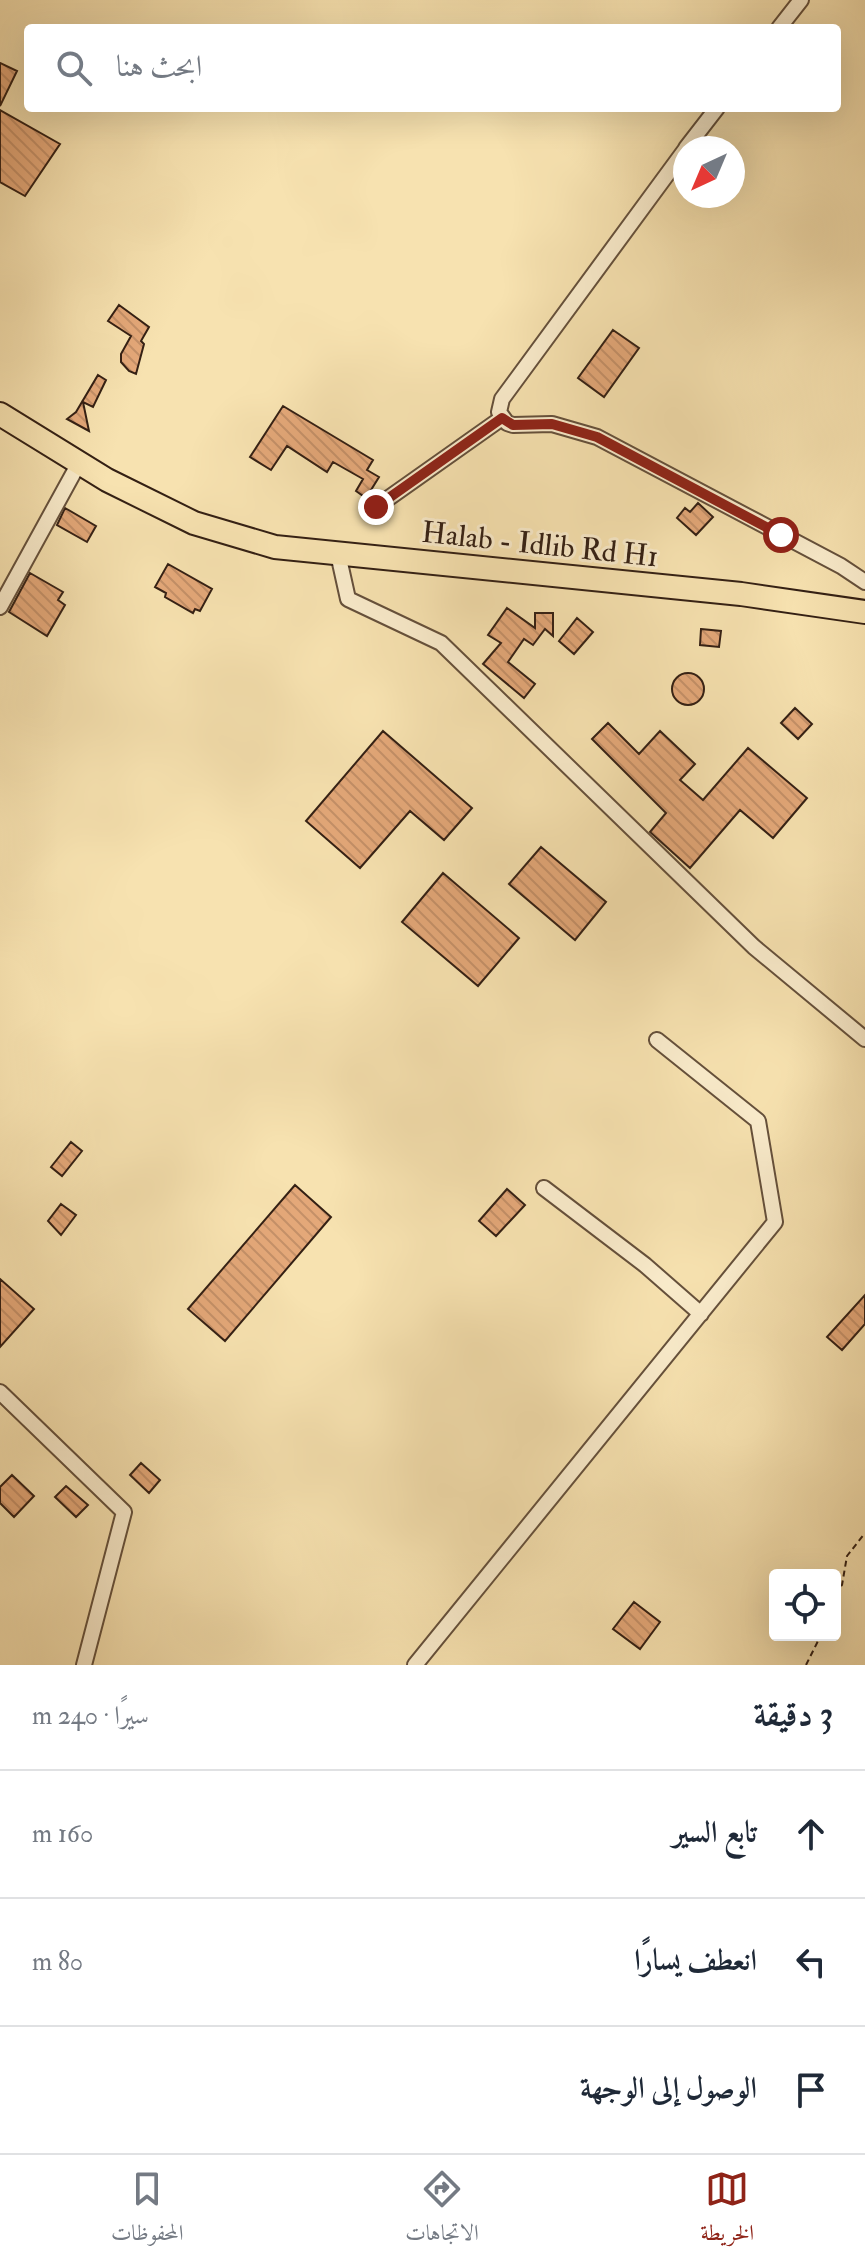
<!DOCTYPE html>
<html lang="ar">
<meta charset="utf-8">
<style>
body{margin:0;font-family:"IM FELL Double Pica",Amiri,serif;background:#f2f2f3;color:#1f2937;direction:rtl}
.controls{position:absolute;right:24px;bottom:24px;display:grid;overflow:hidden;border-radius:8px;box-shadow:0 8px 32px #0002}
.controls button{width:72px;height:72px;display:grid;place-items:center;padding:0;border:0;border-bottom:2px solid #e0e1e3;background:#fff;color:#1f2937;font:40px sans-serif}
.compass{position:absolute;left:673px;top:136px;width:72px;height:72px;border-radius:50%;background:#fff;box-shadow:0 8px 32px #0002;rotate:224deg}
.stop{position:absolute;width:24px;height:24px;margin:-18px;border:6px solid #8f2418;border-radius:50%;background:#fff}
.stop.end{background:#8f2418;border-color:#fff;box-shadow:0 2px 8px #0008}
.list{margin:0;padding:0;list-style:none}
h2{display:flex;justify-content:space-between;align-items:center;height:104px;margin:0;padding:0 32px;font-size:34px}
h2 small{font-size:26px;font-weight:400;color:#747a83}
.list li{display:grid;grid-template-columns:52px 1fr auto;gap:24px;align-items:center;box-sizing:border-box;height:128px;padding:0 32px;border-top:2px solid #e0e1e3}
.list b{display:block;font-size:30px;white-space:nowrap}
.list em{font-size:26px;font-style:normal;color:#747a83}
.icon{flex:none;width:44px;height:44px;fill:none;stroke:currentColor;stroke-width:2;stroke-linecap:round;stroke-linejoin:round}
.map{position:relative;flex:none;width:865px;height:1665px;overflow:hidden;direction:ltr}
.search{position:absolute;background:#fff;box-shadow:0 8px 32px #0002;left:24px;right:24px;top:24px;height:88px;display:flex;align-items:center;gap:20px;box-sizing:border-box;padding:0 28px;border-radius:8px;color:#747a83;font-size:30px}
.sheet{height:488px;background:#fff}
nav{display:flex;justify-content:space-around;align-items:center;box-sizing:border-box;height:112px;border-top:2px solid #e0e1e3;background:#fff;font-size:22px;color:#747a83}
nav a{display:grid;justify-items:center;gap:4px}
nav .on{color:#8f2418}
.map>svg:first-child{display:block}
.building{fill:url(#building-back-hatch);stroke:#342014;stroke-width:2}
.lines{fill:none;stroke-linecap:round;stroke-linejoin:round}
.minor-casing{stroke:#65503b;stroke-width:18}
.highway-casing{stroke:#342014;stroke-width:26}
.path{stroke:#342014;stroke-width:2;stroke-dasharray:6 4;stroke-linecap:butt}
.minor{stroke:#faeccc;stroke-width:14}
.highway{stroke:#f7e2b0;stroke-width:22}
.route{stroke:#8f2418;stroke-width:10}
.labels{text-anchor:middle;stroke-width:6;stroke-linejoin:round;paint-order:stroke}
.street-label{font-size:30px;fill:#342014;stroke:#faeccc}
</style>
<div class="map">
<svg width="865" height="1665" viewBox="0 0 865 1665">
<defs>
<pattern id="building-back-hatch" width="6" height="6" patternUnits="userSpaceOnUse" patternTransform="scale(2)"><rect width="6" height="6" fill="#e4a879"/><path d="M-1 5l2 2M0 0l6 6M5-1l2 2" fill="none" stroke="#c49068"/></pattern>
</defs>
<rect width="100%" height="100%" fill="#f7e2b0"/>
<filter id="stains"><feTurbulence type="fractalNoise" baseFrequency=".0025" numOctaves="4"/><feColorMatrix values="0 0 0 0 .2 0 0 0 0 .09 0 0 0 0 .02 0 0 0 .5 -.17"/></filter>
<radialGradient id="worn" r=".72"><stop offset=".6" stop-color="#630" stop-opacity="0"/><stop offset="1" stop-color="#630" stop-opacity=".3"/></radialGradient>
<path class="building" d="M0 63 17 71 0 106Z
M0 110 60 144 25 196 0 182Z
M119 305 149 327 141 341 144 344 136 374 129 371 121 362V354L131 336 108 321Z
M613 330 639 348 604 397 578 378Z
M98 375 106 380 93 407 83 402 89 431 67 419 76 412Z
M283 406 373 460 367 470 379 477 366 498 356 491 363 479 333 462 327 472 287 446 271 470 250 457Z
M698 503 713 517 696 535 677 518 685 508 690 512Z
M65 508 96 526 87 542 57 525Z
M168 564 212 589 200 611 195 609 193 613 165 597 166 593 155 587Z
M30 573 63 592 58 600 65 605 47 636 9 612Z
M507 608 535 628V613H553V636L545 629 533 645 524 639 508 662 535 684 524 698 483 664 501 643 488 635Z
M577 618 593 632 574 654 559 641Z
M701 629 721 631 719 647 700 645Z
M672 689a16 16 0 1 1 32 0a16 16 0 1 1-32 0Z
M795 708 812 724 798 739 781 723Z
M608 723 639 754 660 731 695 764 680 780 703 800 748 748 807 798 773 838 740 810 690 868 650 832 666 813 592 739Z
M383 731 472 808 444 840 410 811 360 868 306 821Z
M541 847 606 902 575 940 509 884Z
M443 873 519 938 478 986 402 922Z
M71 1142 82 1151 62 1176 51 1167Z
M295 1185 331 1217 225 1341 188 1309Z
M507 1189 525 1205 496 1236 479 1221Z
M61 1204 76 1215 61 1235 48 1221Z
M0 1279 34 1309 0 1347Z
M865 1295V1324L842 1350 827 1337Z
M141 1463 160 1480 149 1493 130 1475Z
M12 1475 34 1496 14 1517 0 1503V1487Z
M66 1486 88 1505 76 1517 55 1497Z
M634 1602 660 1622 640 1649 613 1629Z"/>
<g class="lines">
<g class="minor-casing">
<path id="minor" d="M779 28 801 0
M686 148 717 108
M685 150 502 399 499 412 507 423 513 425 552 424 597 437 841 566 865 582
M376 507 502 418
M338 554 348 599 441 643 754 947 865 1039
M0 607 79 463
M544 1188 645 1265 701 1314
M0 1392 124 1512 84 1665
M415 1665 775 1222 758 1121 657 1040"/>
</g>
<g class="highway-casing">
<path id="highway" d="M0 414 107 480 194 523 275 547 741 594 865 612"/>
</g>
<path class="path" d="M835 1594 842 1585 847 1556 865 1533
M806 1665 819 1639 818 1635"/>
<use href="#minor" class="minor"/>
<use href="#highway" class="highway"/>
</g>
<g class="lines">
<path class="route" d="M376 507 502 418 513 425 552 424 597 437 781 535"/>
</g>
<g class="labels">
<g class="street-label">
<text transform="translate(540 544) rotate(6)" y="10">Halab - Idlib Rd H1</text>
</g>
</g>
<rect width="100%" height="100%" filter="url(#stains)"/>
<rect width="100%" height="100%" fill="url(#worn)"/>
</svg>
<div class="controls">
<button><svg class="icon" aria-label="locate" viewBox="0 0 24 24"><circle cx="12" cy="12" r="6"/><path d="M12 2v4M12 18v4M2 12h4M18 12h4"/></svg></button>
</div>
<svg class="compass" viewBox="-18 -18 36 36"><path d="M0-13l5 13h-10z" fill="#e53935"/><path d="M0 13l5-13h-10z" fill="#747a83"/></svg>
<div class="stop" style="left:781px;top:535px"></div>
<div class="stop end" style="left:376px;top:507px"></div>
<div class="search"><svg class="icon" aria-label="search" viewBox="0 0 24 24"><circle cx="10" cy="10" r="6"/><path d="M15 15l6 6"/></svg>ابحث هنا</div>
</div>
<section class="sheet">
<h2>3 دقيقة<small>سيرًا · 240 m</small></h2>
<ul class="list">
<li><svg class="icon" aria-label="ahead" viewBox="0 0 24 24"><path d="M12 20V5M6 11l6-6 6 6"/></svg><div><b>تابع السير</b></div><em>160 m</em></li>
<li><svg class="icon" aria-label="left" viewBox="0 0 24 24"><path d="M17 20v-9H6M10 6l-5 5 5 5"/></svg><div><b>انعطف يسارًا</b></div><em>80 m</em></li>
<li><svg class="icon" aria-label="arrive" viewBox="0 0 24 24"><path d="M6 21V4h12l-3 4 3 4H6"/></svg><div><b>الوصول إلى الوجهة</b></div></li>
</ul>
</section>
<nav>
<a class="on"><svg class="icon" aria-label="map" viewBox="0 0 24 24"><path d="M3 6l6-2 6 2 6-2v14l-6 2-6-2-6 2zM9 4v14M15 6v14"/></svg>الخريطة</a>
<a><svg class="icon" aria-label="directions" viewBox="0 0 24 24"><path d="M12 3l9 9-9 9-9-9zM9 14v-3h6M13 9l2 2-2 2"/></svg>الاتجاهات</a>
<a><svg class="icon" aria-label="saved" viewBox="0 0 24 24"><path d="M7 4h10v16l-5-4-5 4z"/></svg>المحفوظات</a>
</nav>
